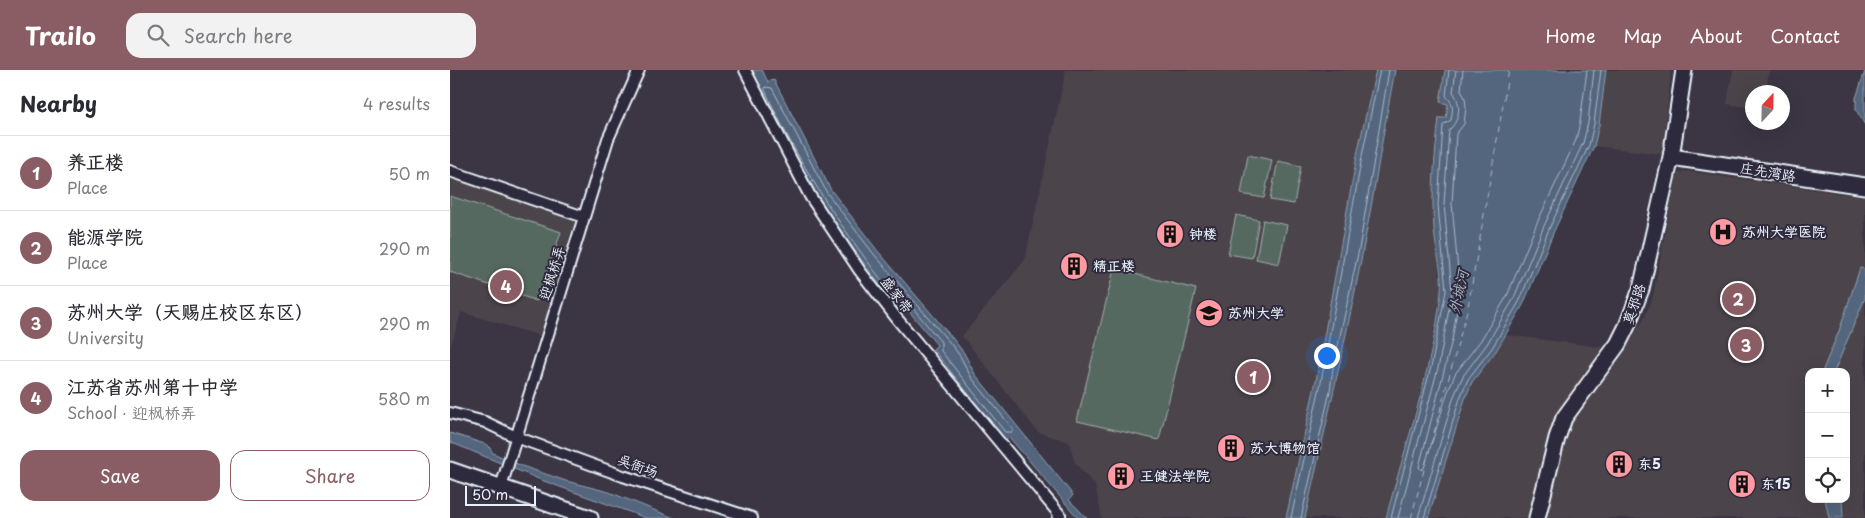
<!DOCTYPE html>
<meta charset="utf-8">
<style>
body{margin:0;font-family:"Playpen Sans","LXGW WenKai TC",sans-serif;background:#f2f2f3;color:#2b2b33}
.controls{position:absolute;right:15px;bottom:15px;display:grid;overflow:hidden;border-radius:10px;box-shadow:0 5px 20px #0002}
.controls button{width:45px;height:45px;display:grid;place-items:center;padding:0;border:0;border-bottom:1px solid #e1e1e2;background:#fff;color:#2b2b33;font:25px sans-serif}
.compass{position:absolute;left:1295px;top:15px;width:45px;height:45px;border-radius:50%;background:#fff;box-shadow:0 5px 20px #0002;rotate:22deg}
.scale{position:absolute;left:15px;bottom:12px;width:71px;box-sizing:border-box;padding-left:5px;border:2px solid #e8f1f8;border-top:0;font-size:14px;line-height:18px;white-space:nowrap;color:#e8f1f8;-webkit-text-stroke:4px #2f2a3d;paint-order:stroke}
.you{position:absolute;left:876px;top:285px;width:18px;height:18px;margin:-12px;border:4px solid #fff;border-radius:50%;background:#1a73e8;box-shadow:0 0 0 8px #1a73e833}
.badge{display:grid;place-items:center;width:32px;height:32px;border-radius:50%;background:#8a5d65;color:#fff;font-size:16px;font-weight:700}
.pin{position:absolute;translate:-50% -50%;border:2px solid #fff;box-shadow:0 1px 5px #0006}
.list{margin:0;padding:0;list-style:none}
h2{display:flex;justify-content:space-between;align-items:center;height:65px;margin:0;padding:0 20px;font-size:21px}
h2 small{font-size:16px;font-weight:400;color:#7c7c81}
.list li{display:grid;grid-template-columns:32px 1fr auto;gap:15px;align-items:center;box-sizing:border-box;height:75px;padding:0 20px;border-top:1px solid #e1e1e2}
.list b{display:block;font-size:19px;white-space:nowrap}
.list p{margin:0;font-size:16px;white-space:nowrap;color:#7c7c81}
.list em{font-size:16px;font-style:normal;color:#7c7c81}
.actions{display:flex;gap:10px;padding:15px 20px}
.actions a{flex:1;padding:11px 0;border:1px solid #8a5d65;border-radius:15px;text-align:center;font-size:18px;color:#8a5d65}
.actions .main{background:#8a5d65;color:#fff}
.icon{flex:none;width:28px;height:28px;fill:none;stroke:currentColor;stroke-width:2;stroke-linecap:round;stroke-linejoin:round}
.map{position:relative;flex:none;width:1415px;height:448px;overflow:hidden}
header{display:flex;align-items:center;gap:30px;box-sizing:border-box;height:70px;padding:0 25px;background:#8a5d65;color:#fff}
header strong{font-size:24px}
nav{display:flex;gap:28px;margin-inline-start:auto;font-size:18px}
.search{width:350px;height:45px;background:#f2f2f3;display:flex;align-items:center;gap:12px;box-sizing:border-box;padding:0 18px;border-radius:15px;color:#7c7c81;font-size:19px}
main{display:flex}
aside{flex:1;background:#fff}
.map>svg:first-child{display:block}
.built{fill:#4c444c;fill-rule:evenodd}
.green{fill:#576961;stroke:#a0adac}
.water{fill:#53667e;stroke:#8f9eaf}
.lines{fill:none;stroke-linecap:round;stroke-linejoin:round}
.shore{stroke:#acb9c7;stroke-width:1}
.ferry{stroke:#acb9c7;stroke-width:1;stroke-dasharray:6 5;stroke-linecap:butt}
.street-casing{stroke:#e8f1f8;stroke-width:14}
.secondary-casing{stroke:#e8f1f8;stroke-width:19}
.street{stroke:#2f2a3d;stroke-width:10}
.secondary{stroke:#2f2a3d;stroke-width:15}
.labels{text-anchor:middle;stroke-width:4;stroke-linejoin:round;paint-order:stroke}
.street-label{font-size:14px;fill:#e8f1f8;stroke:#2f2a3d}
.poi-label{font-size:14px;font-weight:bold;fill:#e8f1f8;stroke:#2f2a3d;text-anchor:start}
.water-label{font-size:15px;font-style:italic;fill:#acb9c7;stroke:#2f2a3d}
</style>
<header>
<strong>Trailo</strong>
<div class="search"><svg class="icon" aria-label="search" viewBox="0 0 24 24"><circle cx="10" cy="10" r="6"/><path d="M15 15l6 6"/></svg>Search here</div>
<nav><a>Home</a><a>Map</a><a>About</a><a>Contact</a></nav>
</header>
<main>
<aside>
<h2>Nearby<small>4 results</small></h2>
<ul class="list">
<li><span class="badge">1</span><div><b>养正楼</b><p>Place</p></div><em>50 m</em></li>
<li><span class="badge">2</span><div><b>能源学院</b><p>Place</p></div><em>290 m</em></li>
<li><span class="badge">3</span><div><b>苏州大学（天赐庄校区东区）</b><p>University</p></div><em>290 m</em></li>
<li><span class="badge">4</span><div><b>江苏省苏州第十中学</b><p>School · 迎枫桥弄</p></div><em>580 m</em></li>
</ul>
<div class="actions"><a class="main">Save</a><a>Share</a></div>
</aside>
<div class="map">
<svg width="1415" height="448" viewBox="0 0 1415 448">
<rect width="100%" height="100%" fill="#3c3644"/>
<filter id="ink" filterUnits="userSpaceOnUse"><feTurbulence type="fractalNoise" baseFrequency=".02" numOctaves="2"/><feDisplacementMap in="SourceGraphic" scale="10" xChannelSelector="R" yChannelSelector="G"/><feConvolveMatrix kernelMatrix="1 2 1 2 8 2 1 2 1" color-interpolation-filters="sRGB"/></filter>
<g filter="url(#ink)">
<path class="built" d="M616 0H995L990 32 998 33 996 48H989L983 107 984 157 991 221 978 292 936 448H652L645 415 625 393 619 372 588 362 512 266 575 190Z
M1156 0H1221L1212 84 1144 76 1149 55Z
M1283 0H1319L1316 22H1302V38L1277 34Z
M1234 101 1401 125 1415 126V448H978L1015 329 1022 312 1046 281 1056 265 1150 277 1172 283 1194 249 1203 227 1225 111 1228 104ZM1359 302H1396V429H1359Z
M0 107 134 149 94 267 11 242 0 279Z"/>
<path class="green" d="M798 85 822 90 814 128 791 124Z
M828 91 851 96 844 134 820 130Z
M0 126 111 162 87 231 0 202Z
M786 145 809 150 802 188 778 184Z
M813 150 837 155 829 194 806 189Z
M664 199 746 219 709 370 627 351Z"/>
<path class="water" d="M300 0H312L318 12 324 10 381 120 427 180 504 270 514 283 525 304 623 425 619 430 637 448H628L559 367 555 370 483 279 487 275 453 234 444 241 426 218 430 215 375 140 349 96Z
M926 0H945C933 60 925 120 913 180 896 270 875 359 855 448H836L866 311 908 80Z
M995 0H1156L1149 55 1144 76 1104 161 1073 235 1046 281 1022 312 1015 329 978 448H936C955 376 983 296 991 222 993 201 985 179 984 158 981 121 985 84 989 48H996L998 34 990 32Z
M1415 1V55L1406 40V28Z
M1410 198 1415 199V228L1384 302H1372L1389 261Z
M0 363 38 375 43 383 72 396 116 411 159 422 224 448H196L91 410 0 372Z
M1375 429H1392L1393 448H1379Z"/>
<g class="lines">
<path class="shore" d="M1013 0 1011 20 1015 28 1016 37 1014 54 1006 64 1002 134 1010 223 1002 270 969 397 971 400 974 398 997 324 1005 304 1031 270 1057 226 1087 153 1126 70 1130 52 1137 0
M316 17 322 18 377 123 423 183 500 273 510 286 521 307 563 359 562 362H555L491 281V272L458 232 452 230 444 233 434 220 433 212C387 152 346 89 315 20Z
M841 448 871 312 913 81 930 0
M851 448 880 321 883 298 909 179 939 0
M941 448 982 293 996 221 988 135 993 55 1001 50C1003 38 1004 34 996 26L999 0
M948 448 989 294 1002 222 994 134 999 60C1010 50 1012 34 1003 22L1006 0
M968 448 1004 326 1013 306 1037 274 1063 230 1094 156 1133 73 1138 53 1144 0
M974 448 1010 328 1018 309 1042 278 1069 232 1099 159 1139 75 1144 54 1151 0"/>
<path class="ferry" d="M961 448 1018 237 1059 0"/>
<g class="street-casing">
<path id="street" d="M295 0 360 126 410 201 448 250 610 445 608 448
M0 101 134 147
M0 343 35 352 66 367 173 406 302 448
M51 417 158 69 189 0"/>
</g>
<g class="secondary-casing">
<path id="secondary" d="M1221 87 1415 116
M0 400 140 448
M1087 448 1107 368 1114 348 1168 274 1177 256 1191 219 1221 87 1234 0"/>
</g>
<use href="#street" class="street"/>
<use href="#secondary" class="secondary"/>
</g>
</g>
<defs>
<g id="hospital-disc" transform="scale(1.4375)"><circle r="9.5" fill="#ff9aa2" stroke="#2f2a3d"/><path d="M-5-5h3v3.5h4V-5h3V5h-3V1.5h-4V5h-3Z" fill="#111"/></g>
<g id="building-disc" transform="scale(1.4375)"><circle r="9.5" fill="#ff9aa2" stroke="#2f2a3d"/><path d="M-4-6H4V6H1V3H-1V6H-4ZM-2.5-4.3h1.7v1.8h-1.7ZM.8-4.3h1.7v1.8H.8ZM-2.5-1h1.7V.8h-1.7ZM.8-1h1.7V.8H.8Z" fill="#111"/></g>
<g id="university-disc" transform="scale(1.4375)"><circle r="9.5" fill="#ff9aa2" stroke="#2f2a3d"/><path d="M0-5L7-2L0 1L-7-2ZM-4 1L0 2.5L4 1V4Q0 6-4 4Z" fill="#111"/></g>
</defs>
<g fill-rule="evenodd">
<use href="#hospital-disc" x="1273" y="162"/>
<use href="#building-disc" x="720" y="164"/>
<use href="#building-disc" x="624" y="196"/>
<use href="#university-disc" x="759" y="243"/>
<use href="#building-disc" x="781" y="378"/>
<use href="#building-disc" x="1169" y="394"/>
<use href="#building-disc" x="671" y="406"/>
<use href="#building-disc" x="1292" y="414"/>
</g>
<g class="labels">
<g class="street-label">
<text transform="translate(1318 102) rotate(9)" y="5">庄先湾路</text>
<text transform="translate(102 203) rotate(-73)" y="5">迎枫桥弄</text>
<text transform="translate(447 225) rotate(53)" y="5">盛家带</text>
<text transform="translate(1184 234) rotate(-71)" y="5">莫邪路</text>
<text transform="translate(188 396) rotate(20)" y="5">吴衙场</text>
</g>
<g class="poi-label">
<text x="1292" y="167">苏州大学医院</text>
<text x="739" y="169">钟楼</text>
<text x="643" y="201">精正楼</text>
<text x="778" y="248">苏州大学</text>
<text x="800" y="383">苏大博物馆</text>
<text x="1188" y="399">东5</text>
<text x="690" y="411">王健法学院</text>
<text x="1311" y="419">东15</text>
</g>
<g class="water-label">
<text transform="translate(1009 222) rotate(-78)" y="5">外城河</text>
</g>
</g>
</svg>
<div class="controls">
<button>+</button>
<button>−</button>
<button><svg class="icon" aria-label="locate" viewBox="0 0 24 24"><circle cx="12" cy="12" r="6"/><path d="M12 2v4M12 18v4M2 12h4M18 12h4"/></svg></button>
</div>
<svg class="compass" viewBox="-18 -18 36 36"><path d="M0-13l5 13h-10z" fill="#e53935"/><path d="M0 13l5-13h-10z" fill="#7c7c81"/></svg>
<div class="scale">50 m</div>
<div class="you"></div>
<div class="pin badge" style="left:803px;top:307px">1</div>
<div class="pin badge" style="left:1288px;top:229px">2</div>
<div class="pin badge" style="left:1296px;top:275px">3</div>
<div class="pin badge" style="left:56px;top:216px">4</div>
</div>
</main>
